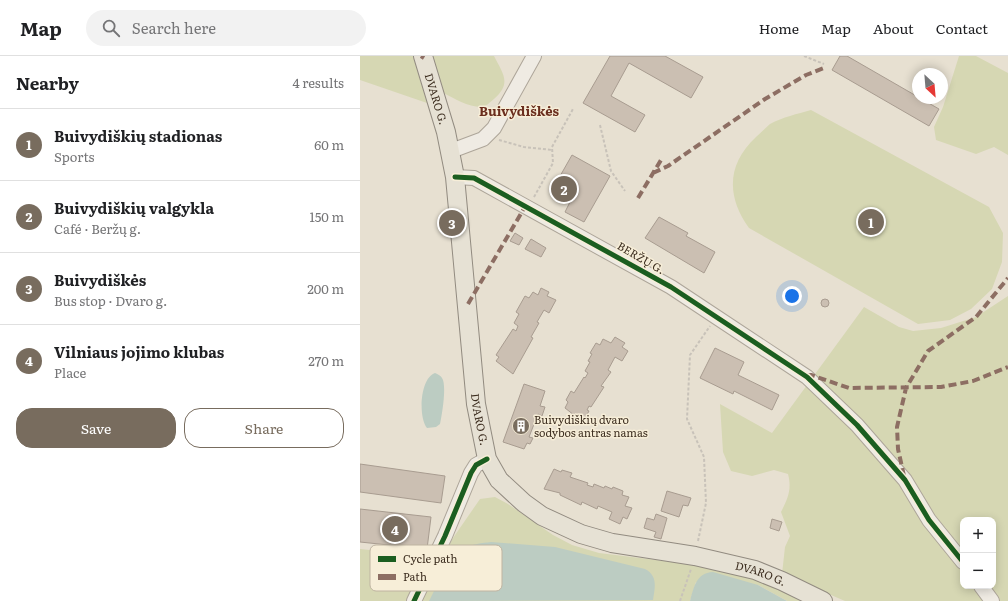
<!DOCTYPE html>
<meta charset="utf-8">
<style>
body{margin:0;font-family:Literata,serif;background:#f2f2f2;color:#202124}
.controls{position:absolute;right:12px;bottom:12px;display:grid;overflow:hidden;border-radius:8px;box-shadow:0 2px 10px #0003}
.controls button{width:36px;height:36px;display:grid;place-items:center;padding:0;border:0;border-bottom:1px solid #e0e0e0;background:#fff;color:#202124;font:20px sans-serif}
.compass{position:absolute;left:552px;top:12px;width:36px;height:36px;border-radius:50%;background:#fff;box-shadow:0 2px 10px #0003;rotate:154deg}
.you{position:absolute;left:432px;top:240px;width:14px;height:14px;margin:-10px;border:3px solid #fff;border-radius:50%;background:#1a73e8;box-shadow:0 0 0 6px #1a73e833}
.badge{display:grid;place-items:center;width:26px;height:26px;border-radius:50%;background:#786c5e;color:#fff;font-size:13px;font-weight:700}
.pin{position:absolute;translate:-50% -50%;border:2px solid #fff;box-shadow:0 1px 4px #0006}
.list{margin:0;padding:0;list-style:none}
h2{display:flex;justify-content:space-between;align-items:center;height:52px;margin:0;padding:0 16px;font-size:17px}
h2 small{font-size:13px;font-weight:400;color:#757577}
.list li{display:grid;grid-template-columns:26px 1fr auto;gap:12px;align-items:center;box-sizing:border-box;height:72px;padding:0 16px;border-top:1px solid #e0e0e0}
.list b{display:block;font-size:15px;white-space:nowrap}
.list p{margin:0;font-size:13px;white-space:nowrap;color:#757577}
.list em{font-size:13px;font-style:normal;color:#757577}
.actions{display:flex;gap:8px;padding:12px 16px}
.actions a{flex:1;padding:9px 0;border:1px solid #786c5e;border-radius:16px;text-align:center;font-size:14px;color:#786c5e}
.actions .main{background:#786c5e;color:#fff}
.icon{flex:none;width:22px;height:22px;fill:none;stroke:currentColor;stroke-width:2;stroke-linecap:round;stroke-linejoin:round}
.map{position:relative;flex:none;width:648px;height:545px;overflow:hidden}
header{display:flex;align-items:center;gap:24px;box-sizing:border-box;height:56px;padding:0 20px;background:#fff;border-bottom:1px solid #e0e0e0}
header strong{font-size:19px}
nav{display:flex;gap:22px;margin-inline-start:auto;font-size:14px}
.search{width:280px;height:36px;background:#f2f2f2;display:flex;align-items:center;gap:10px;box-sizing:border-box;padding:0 14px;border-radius:22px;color:#757577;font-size:15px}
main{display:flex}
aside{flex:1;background:#fff}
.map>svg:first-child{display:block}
.green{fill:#d6d7b3;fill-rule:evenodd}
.water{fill:#bcccc2}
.building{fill:#cbbfb2;stroke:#a89c90}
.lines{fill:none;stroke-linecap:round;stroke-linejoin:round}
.minor-casing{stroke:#ada599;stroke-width:16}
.major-casing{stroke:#928b80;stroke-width:20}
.path{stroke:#c8c2b9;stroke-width:2;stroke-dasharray:3 2;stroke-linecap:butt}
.minor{stroke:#efebe3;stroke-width:14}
.major{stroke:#e6e1d4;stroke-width:18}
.quiet{stroke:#8d6e63;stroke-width:4;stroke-dasharray:8 4;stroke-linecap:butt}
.cycleway-casing{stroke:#f7eed8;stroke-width:8}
.cycleway{stroke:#1b5e20;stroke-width:5}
.labels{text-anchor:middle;stroke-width:3;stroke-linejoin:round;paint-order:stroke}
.street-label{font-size:11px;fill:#3d2e20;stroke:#f7eed8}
.poi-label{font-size:11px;fill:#3d2e20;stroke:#f7eed8;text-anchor:start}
.quarter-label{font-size:13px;font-weight:bold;fill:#6b2e1e;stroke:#f7eed8}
.key{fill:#f7eed8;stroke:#bfb4a1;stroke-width:1}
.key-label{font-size:11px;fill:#3d2e20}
</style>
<header>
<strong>Map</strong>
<div class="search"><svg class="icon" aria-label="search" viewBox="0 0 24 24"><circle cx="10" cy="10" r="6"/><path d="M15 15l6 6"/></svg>Search here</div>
<nav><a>Home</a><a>Map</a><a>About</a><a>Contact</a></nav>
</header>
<main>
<aside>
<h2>Nearby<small>4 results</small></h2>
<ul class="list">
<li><span class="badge">1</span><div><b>Buivydiškių stadionas</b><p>Sports</p></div><em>60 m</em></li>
<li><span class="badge">2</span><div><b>Buivydiškių valgykla</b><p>Café · Beržų g.</p></div><em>150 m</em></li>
<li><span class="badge">3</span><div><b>Buivydiškės</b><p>Bus stop · Dvaro g.</p></div><em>200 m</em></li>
<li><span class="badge">4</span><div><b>Vilniaus jojimo klubas</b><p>Place</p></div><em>270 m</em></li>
</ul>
<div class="actions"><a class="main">Save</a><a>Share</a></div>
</aside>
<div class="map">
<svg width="648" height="545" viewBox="0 0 648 545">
<rect width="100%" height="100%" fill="#e7e0d1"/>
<path class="green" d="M0 0H53L67 47 0 24Z
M71 0H134C143 18 152 27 134 43 130 46 126 51 121 51 108 51 94 42 83 37Z
M599 0H616L648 17V99L634 91 616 98 576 84 574 71 583 51Z
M451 54 629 151 643 177 642 206 632 233 611 253 590 264 558 268 389 172C366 140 367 108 396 81 401 77 405 72 410 68 423 61 437 58 451 54Z
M648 240V545H485L422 518 425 491 430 480 421 456C428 442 432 433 428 418L414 414 392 420 371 415 363 396 360 348 412 377 504 251 539 271 553 275 581 272 616 261ZM603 464H633V530H603Z
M135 441 148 448 193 479 212 489 239 497 362 512 403 524 445 545H427L398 529 336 526 330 545H61L93 482 120 443Z
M0 493 65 500 67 505 47 545H0Z"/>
<path class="water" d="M75 317C78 318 81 320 82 322 87 329 82 359 80 368L76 371 67 372C58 361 60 322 75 317Z
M131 486 195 491 285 513C298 520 295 531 293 544L69 545C78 529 87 502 104 493 112 488 122 487 131 486Z
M353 516 398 529 427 545H330C334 531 336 517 353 516Z"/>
<path class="building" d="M250 0H305L343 21 331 42 269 7 251 40 285 59 275 76 223 47Z
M480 0H487L579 53 569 70 472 14Z
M212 99 250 120 224 166 205 156 210 146 191 136Z
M299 161 328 177 326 180 355 196 344 217 285 182Z
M155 177 163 182 159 189 150 185Z
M171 183 186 192 181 201 165 193Z
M181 232 189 236 187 240 196 244 189 257 184 254 177 266 179 267 171 281 173 282 153 318 136 305 139 301 136 299 153 273 156 275 158 270 154 267 159 258 156 256 165 240 169 242 173 236 178 239Z
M461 247a4 4 0 1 1 8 0a4 4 0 1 1-8 0Z
M255 281 265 287 262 291 268 295 262 305 255 301 248 314 251 316 241 330 244 331 231 351 229 350 227 354 229 355 223 366 205 352 208 346 206 344 211 335 214 337 224 321 225 322 228 317 225 315 230 306 228 305 232 298 230 297 236 287 240 289 243 283 251 287Z
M355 292 384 306 378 319 419 339 412 354 374 335 373 338 340 322Z
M164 328 185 335 180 350 185 351 182 360 178 358 169 381 173 382 170 388 167 387 164 393 143 386Z
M0 408 85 420 81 447 0 436Z
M194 413 201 416 202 414 212 417 210 421 228 427 227 429 233 431 234 428 244 432 245 430 252 433 253 431 263 435 262 439 269 441 265 450 272 452 267 463 263 461 260 468 249 463 252 456 238 450 237 453 222 446 221 449 200 439V437L184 433Z
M307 435 331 442 328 450 323 449 319 461 301 455Z
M0 453 71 461 67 493 0 486Z
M296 458 307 462 301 483 294 481 296 476 284 472 287 462 294 464Z
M412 463 422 466 419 475 410 472Z"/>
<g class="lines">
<g class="minor-casing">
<path id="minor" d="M91 95 123 83 134 72 174 0
M95 121 114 122 311 231 447 321 497 369 524 400 545 424 569 464 603 506
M621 530 632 545
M54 545 85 480 111 417 116 409 127 403"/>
</g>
<g class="major-casing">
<g id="major">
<path id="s1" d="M63 0 86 76 95 121 116 348 127 403 139 424 164 447 182 460 221 478 252 487 335 500 395 514 422 525 463 545"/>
</g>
</g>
<path class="path" d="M444 0 464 8
M240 69 251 115 265 135
M139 84 164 91 192 94
M174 141 193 107 192 91 213 53
M338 485 346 447 344 401 327 363 330 299 350 270
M320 545 331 513"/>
<use href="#minor" class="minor"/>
<use href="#major" class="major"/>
<path class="quiet" d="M61 0 64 2
M293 117 308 110 405 43 446 19 464 12
M278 142 301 104
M108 248 166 149
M447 320 451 319 489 332 581 331 613 325 648 311
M544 420 538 393 537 371 546 332 568 295 616 261 648 222"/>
<g class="cycleway-casing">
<path id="cycleway" d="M95 121 114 122 311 231 447 321 497 369 524 400 545 424 569 464 603 506
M54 545 85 480 111 417 116 409 127 403"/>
</g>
<use href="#cycleway" class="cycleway"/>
</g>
<defs>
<g id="building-disc" transform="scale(0.9)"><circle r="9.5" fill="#786c5e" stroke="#f7eed8"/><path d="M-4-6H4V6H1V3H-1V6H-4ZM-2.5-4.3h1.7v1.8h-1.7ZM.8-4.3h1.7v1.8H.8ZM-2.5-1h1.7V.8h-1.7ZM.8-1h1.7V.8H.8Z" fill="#fff"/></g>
</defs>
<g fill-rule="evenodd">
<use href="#building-disc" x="161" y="370"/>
</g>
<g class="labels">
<g class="street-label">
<text dy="4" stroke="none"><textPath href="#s1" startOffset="45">DVARO G.</textPath></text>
<text transform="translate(281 202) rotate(30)" y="4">BERŽŲ G.</text>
<text dy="4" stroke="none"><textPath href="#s1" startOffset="369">DVARO G.</textPath></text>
<text dy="4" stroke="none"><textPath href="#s1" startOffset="717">DVARO G.</textPath></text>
</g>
<g class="poi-label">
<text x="174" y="368">Buivydiškių dvaro<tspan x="174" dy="13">sodybos antras namas</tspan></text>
</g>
<g class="quarter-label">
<text x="159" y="60">Buivydiškės</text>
</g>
</g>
<rect x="10" y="489" width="132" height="46" rx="6" class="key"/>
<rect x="18" y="500" width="18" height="6" fill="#1b5e20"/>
<rect x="18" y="518" width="18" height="6" fill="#8d6e63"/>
<g class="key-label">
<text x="43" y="507">Cycle path</text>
<text x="43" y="525">Path</text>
</g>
</svg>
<div class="controls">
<button>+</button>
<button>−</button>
</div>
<svg class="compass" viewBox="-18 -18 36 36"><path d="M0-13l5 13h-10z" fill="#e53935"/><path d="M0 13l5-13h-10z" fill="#757577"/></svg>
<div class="you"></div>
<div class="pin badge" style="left:511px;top:166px">1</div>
<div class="pin badge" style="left:204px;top:133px">2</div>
<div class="pin badge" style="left:92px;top:167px">3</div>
<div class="pin badge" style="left:35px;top:473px">4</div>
</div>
</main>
